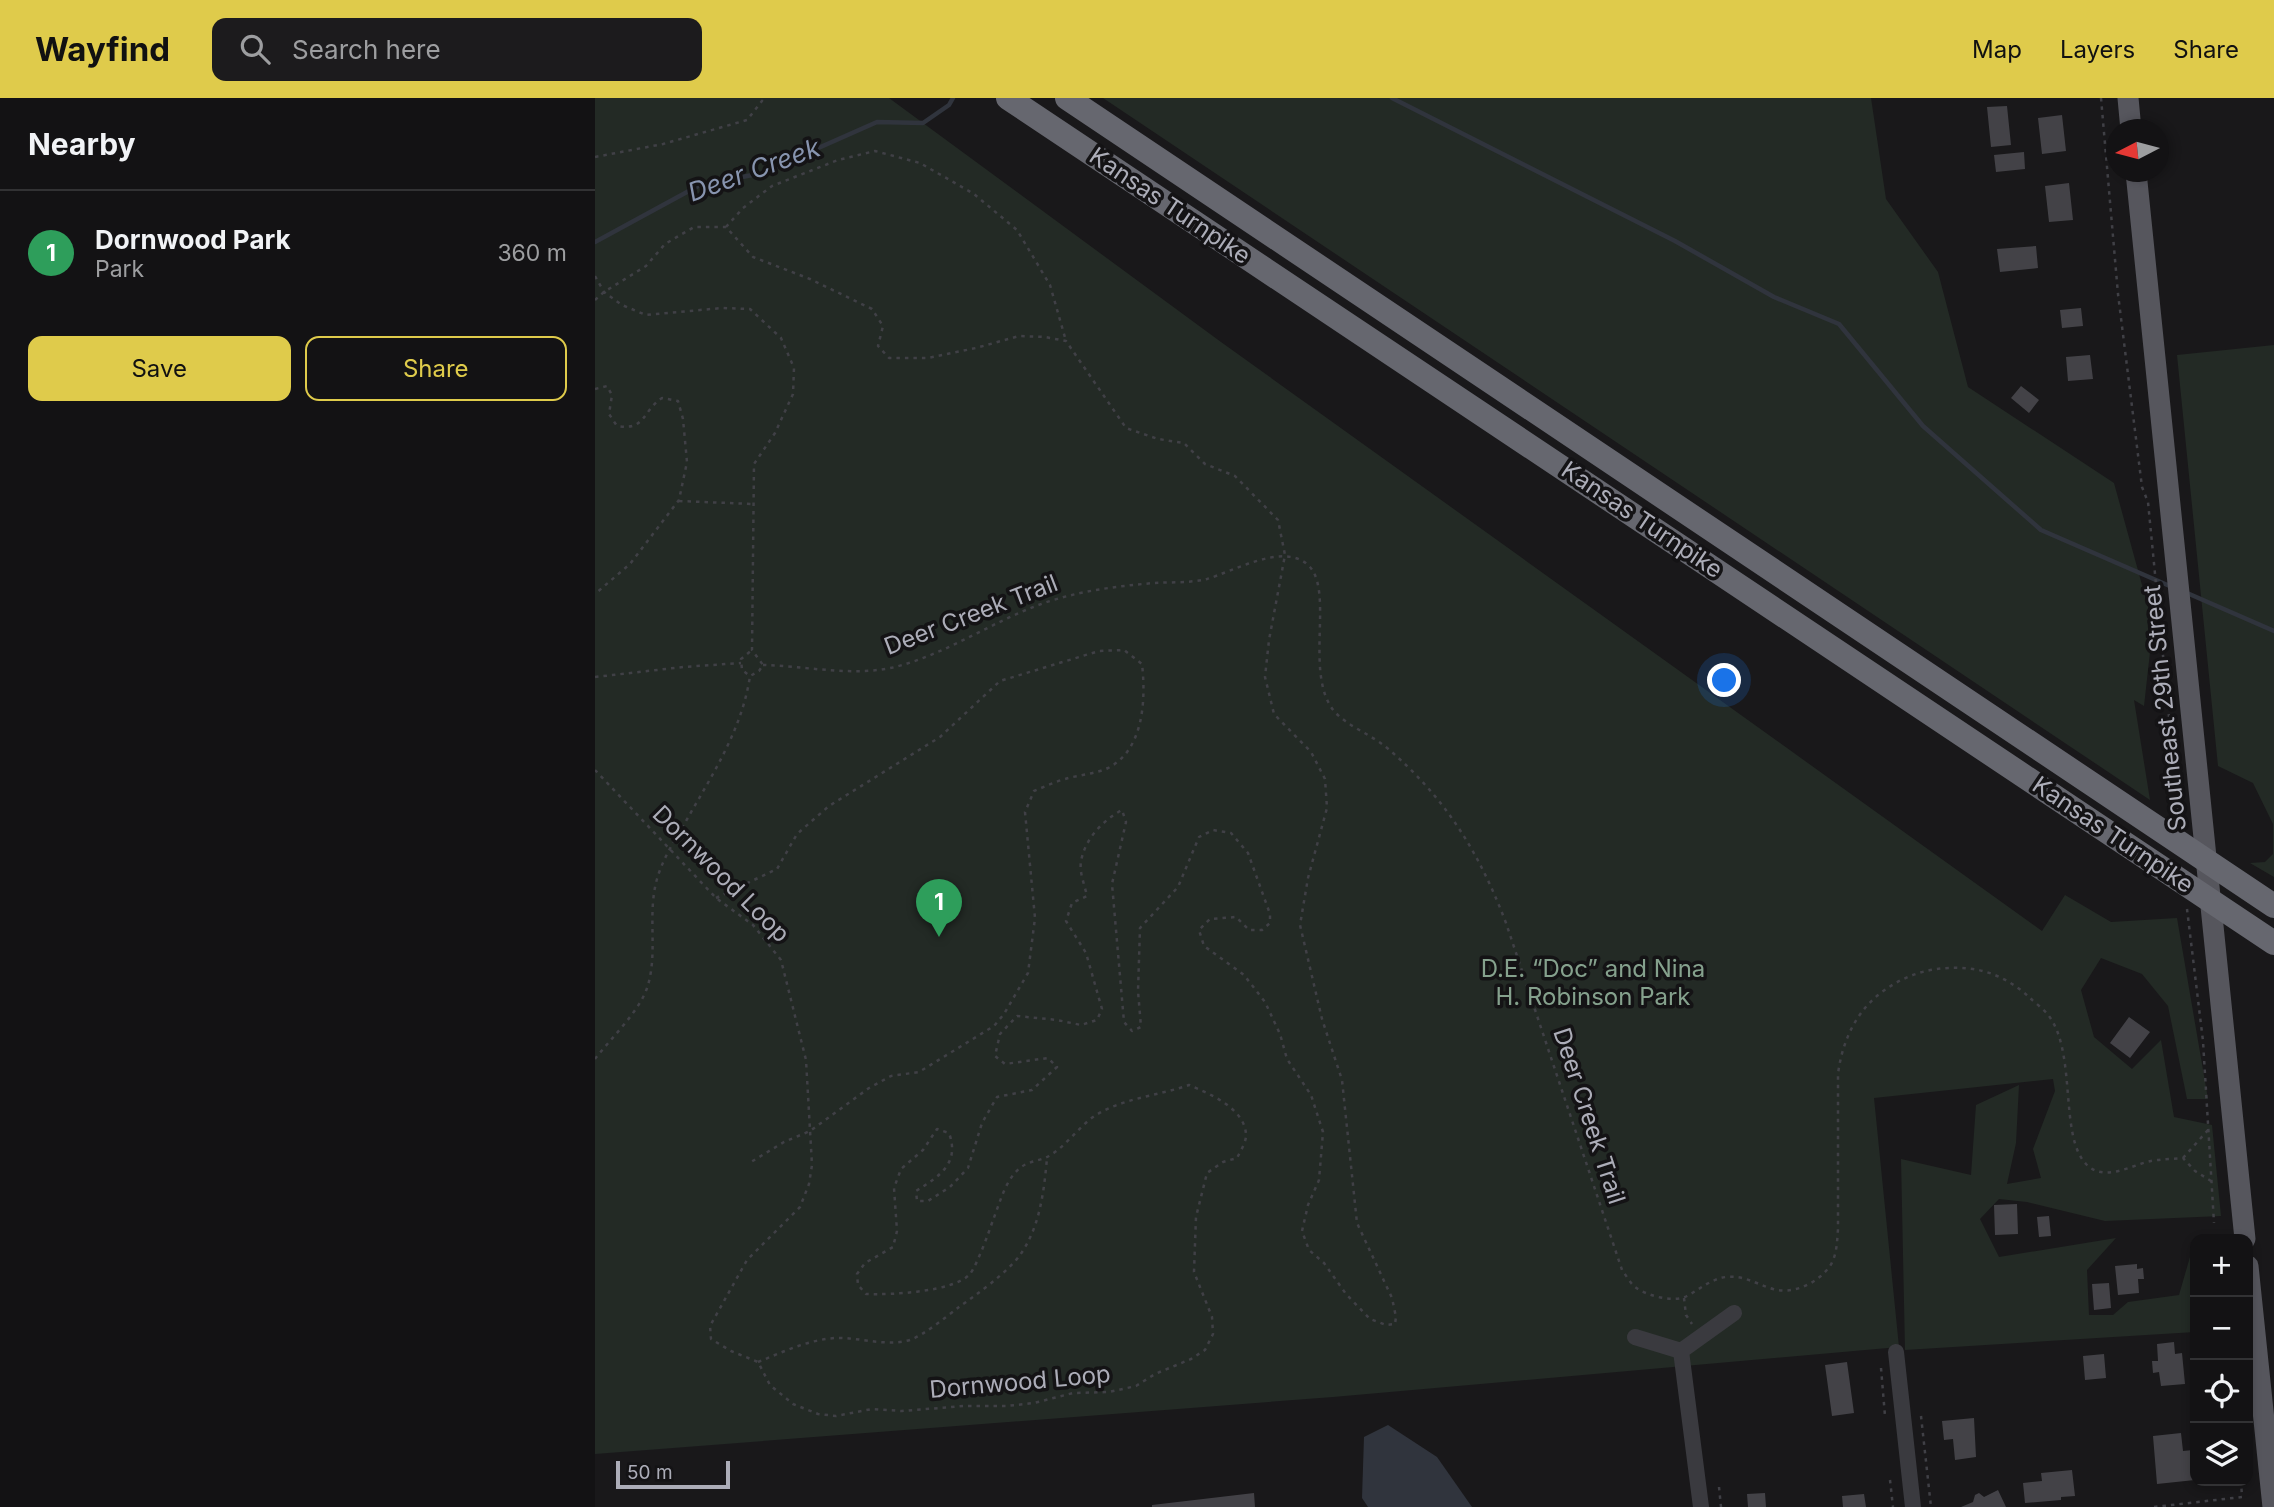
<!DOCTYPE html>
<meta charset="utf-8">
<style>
body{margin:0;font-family:Inter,sans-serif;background:#1c1b1d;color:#f1f3f6}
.controls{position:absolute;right:21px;bottom:21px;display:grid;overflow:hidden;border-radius:14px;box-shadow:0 4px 10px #0003}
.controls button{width:63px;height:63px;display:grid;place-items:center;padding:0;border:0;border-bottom:2px solid #323234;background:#131214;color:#f1f3f6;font:35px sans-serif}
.compass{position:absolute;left:1511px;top:21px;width:63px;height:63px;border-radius:50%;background:#131214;box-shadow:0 4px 10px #0003;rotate:264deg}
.scale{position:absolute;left:21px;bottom:18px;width:114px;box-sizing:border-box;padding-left:7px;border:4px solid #acadb8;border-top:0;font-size:19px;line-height:24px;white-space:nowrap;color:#acadb8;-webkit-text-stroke:5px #141315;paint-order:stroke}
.you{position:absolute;left:1130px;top:583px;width:24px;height:24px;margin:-18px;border:5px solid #fff;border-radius:50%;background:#1a73e8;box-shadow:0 0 0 10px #1a73e833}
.badge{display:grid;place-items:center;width:46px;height:46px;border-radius:50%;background:#dfcb4b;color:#fff;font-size:23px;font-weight:700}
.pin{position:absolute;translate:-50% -58px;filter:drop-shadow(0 2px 4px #0008)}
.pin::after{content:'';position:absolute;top:37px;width:24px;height:21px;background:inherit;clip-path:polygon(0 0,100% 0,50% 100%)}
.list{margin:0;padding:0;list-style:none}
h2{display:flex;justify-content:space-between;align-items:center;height:91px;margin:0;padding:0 28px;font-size:30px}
h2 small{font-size:23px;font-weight:400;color:#9d9ea0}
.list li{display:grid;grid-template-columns:46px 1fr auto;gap:21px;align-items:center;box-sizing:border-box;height:126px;padding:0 28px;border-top:2px solid #323234}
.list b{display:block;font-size:26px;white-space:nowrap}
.list p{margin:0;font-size:23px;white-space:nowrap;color:#9d9ea0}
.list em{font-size:23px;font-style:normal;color:#9d9ea0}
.actions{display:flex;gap:14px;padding:21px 28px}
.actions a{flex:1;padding:16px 0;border:2px solid #dfcb4b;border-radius:14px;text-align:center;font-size:24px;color:#dfcb4b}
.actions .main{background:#dfcb4b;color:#111}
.icon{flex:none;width:38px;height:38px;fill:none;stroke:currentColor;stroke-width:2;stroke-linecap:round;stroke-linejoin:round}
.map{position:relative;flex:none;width:1679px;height:1409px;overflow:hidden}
header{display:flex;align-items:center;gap:42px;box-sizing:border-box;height:98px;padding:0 35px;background:#dfcb4b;color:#111}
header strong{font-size:33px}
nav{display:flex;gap:38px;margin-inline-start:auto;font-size:24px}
.search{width:490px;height:63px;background:#1c1b1d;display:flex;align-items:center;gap:18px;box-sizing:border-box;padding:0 24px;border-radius:14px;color:#9d9ea0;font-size:26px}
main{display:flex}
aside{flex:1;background:#131214}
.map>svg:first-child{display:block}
.green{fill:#232a25}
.water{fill:#30343d}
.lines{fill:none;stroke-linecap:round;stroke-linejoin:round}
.stream{stroke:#30343d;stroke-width:4.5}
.building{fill:#434247}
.path{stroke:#404046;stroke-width:2.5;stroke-dasharray:3.5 5;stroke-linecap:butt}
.minor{stroke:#3a3a3f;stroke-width:16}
.major{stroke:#56565d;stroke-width:21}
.highway{stroke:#66676f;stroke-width:24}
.labels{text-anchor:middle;stroke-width:7;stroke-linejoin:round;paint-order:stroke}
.street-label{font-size:24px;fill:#acadb8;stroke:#141315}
.park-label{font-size:24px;fill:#85a18d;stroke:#141315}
.water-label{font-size:26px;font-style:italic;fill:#8794af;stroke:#141315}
</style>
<header>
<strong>Wayfind</strong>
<div class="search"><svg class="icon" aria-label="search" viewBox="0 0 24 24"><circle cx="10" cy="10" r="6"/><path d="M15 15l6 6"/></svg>Search here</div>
<nav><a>Map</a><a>Layers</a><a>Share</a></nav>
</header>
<main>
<aside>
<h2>Nearby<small></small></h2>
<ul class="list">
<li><span class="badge" style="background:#2e9e5b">1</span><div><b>Dornwood Park</b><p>Park</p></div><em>360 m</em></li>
</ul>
<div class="actions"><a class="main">Save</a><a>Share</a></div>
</aside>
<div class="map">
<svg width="1679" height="1409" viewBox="0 0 1679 1409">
<rect width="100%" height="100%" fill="#19181a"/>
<path class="green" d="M0 0H294L626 244 1447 833 1470 797 1516 824 1582 820 1613 1001H1592L1573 908 1547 876 1506 860 1486 892 1499 939 1537 971 1566 942 1579 1019 1617 1027 1626 1118 1510 1123 1432 1104 1404 1101 1385 1121 1404 1159 1521 1140 1492 1172 1494 1217H1518L1533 1204 1584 1197 1597 1152 1600 1150V1234L1310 1252 1306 1061 1376 1077 1381 1007 1424 987 1421 1045 1412 1086 1446 1080 1438 1051 1460 993 1458 981 1279 1000 1304 1249 738 1299 0 1356Z
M508 0H1276L1291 101 1343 174 1373 289 1519 385 1558 527 1549 608 1539 602 1555 702Z
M1679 247V779L1655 765 1670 764 1678 756V726L1658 685 1623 668 1582 257Z"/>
<path class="water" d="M793 1327 842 1359 877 1409H773L767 1400 769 1339Z"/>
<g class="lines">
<path class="stream" d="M797 0 1080 143 1179 199 1244 226 1328 328 1446 432 1577 489
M0 144 103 88 167 75 282 24 328 25 354 7 358 0
M1592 495 1679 533"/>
</g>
<path class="building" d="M1412 8 1416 47 1396 49 1392 9Z
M1467 17 1471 53 1447 56 1443 20Z
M1429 54 1430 71 1401 74 1399 57Z
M1474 85 1478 122 1454 124 1450 88Z
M1441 148 1443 170 1405 174 1402 151Z
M1486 210 1488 228 1467 230 1465 212Z
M1495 257 1498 281 1473 283 1471 259Z
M1426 288 1444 302 1434 315 1416 300Z
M1534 919 1555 934 1535 960 1515 945Z
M1422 1106 1423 1136 1400 1137 1399 1107Z
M1454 1118 1456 1138 1444 1139 1442 1119Z
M1542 1166V1171L1548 1170 1549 1181H1543L1544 1195 1523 1197 1520 1168Z
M1514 1185 1516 1210 1499 1212 1497 1186Z
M1579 1244 1580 1256 1587 1255 1590 1286 1566 1288 1564 1274 1558 1275 1557 1263H1563L1562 1246Z
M1509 1256 1511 1280 1490 1282 1488 1258Z
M1252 1264 1259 1315 1237 1318 1230 1267Z
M1379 1320 1381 1359 1360 1362 1358 1341 1349 1342 1347 1323Z
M1586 1335 1588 1353 1598 1352 1600 1382 1562 1386 1558 1338Z
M1477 1372 1480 1398 1466 1399V1402L1430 1405 1428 1385 1447 1383 1446 1375Z
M1403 1392 1411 1409H1366L1378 1404 1380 1397 1384 1395 1389 1399Z
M659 1395 660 1409H557V1407Z
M1170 1395 1171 1409H1153L1152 1396Z
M1269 1396 1271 1409H1248L1247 1398Z"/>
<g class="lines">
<path class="path" d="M1506 0 1523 196 1547 389 1553 404 1584 721
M0 59 68 46 152 22 167 3V0
M131 129 148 110 177 88 243 62 280 53 325 65 379 96 422 132 455 187 471 243
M0 178 9 194 27 207 51 217 127 210 155 211 186 240 199 270 198 296 180 335 159 366 157 552 168 567 164 573 155 578 147 572 146 561 157 552
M0 202 9 194 51 168 70 146 99 129H131L158 159 215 181 277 211 288 228 283 248 294 260H333L381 250 424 238 450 239 471 243 531 330 563 341 589 345 610 366 640 378 683 422 690 457 674 542 670 579 679 616 716 654 730 681 732 710 713 780 705 827 727 921 747 982 762 1125 797 1200 801 1219 800 1226 791 1227 775 1221 751 1196 729 1165 714 1152 707 1133 713 1107 724 1082 728 1034 716 997 692 961 685 936 670 904 649 877 609 848 604 832 615 821 641 819 654 832H667L675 825V816L653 755 636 735 618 732 604 739 583 789 545 830 543 893 546 929 537 933 529 924 517 786 531 724 527 712C508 722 489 742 486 764 484 774 490 788 492 798L477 805 471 823 491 855 507 911 502 922 486 927 462 922 422 918 405 936 400 958 410 966 453 960 462 969 437 992 402 999 387 1025 373 1070 355 1089 333 1103H322L321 1093C345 1078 365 1065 354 1035L342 1031 328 1052 306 1071 299 1090 302 1133 298 1149 270 1165 262 1176 263 1187 271 1196C295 1197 359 1194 375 1176 382 1167 394 1134 398 1122 405 1105 410 1082 425 1070 433 1063 445 1063 454 1058 471 1048 482 1031 498 1019 526 1000 563 998 594 987 615 996 652 1011 651 1039 650 1046 645 1054 642 1060L628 1064 612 1075 601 1119 599 1174 617 1219 618 1236 610 1252 596 1261 560 1276 541 1288 514 1294 478 1295 439 1305 412 1308H369L307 1313 277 1311 241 1318 223 1316 198 1306 175 1287 163 1264 136 1253 116 1241 115 1228 152 1162 205 1109 214 1086 217 1067 211 962 186 862 158 827 121 800 0 672
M0 291 12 288 17 297 14 316 22 328C51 333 47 313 67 300L83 303 88 321 92 364 84 402 35 466 0 496
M84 403 158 406
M168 567C210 568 259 579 300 569 355 555 402 520 455 503 490 492 524 488 559 485 576 484 596 485 612 481 639 473 687 445 712 466 741 490 708 575 739 613 752 628 775 636 791 649 850 699 884 754 911 825L1027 1172C1031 1177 1035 1185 1040 1189 1052 1198 1079 1205 1092 1198 1105 1191 1116 1181 1131 1179 1149 1177 1161 1186 1178 1191 1198 1197 1223 1185 1235 1168 1242 1157 1242 1144 1243 1131V976C1247 944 1261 913 1287 894 1315 873 1345 867 1378 871 1399 874 1419 885 1434 899 1440 905 1449 911 1454 918 1482 956 1464 1038 1491 1066 1509 1085 1536 1067 1556 1063 1567 1061 1578 1061 1588 1060L1600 1073 1616 1083
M0 579 88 569 146 565
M121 800 182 771 202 736 234 708 345 639 405 583 504 553 529 552 547 566C551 601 549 652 513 670 500 676 483 677 470 681 459 684 449 689 439 693L430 714 440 820 433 875 409 916 399 928 324 974 296 978 274 990 215 1033 189 1044 156 1064
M1592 811 1608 943 1619 1125
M0 961C16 940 46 912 53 887 63 853 52 816 62 781 68 760 80 742 91 723 117 677 147 632 155 578
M1588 1060 1613 1032
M1089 1200 1091 1217 1097 1226
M163 1264C188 1254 212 1242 240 1240 264 1239 290 1249 315 1242 329 1237 351 1219 364 1209 381 1197 413 1174 425 1157 445 1129 449 1093 452 1060
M1286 1270 1290 1318
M1326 1318 1336 1409
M1295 1382 1298 1409
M1124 1389 1126 1409
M1559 1409 1647 1399 1646 1383"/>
<path class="minor" d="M1040 1239 1086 1253 1139 1215
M1086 1253 1106 1409
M1301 1254 1318 1409"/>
<path class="major" d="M1533 0 1536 32
M1541 74 1650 1141
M1653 1168 1678 1409"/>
<path class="highway" d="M413 0 1679 845
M472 0 1679 808"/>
</g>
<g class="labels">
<g class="street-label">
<text transform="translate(575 108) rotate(34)" y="8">Kansas Turnpike</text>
<text transform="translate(1047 422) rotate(34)" y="8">Kansas Turnpike</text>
<text transform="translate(376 517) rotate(-21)" y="8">Deer Creek Trail</text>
<text transform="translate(1570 610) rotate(-96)" y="8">Southeast 29th Street</text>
<text transform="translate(1518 737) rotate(34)" y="8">Kansas Turnpike</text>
<text transform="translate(126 776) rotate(45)" y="8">Dornwood Loop</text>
<text transform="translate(994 1018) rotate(72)" y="8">Deer Creek Trail</text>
<text transform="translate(425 1284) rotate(-5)" y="8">Dornwood Loop</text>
</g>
<g class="park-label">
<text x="998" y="879">D.E. “Doc” and Nina<tspan x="998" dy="28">H. Robinson Park</tspan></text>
</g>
<g class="water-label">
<text transform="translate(159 72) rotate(-20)" y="9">Deer Creek</text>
</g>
</g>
</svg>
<div class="controls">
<button>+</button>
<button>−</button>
<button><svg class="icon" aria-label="locate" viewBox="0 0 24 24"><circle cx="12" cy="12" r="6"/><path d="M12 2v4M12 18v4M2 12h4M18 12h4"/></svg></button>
<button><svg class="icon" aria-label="layers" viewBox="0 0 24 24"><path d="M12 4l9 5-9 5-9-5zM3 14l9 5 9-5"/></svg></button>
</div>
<svg class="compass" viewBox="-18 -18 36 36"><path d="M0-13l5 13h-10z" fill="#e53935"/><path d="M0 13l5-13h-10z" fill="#9d9ea0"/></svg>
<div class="scale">50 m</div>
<div class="you"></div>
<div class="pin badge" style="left:344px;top:839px;background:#2e9e5b">1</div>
</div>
</main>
